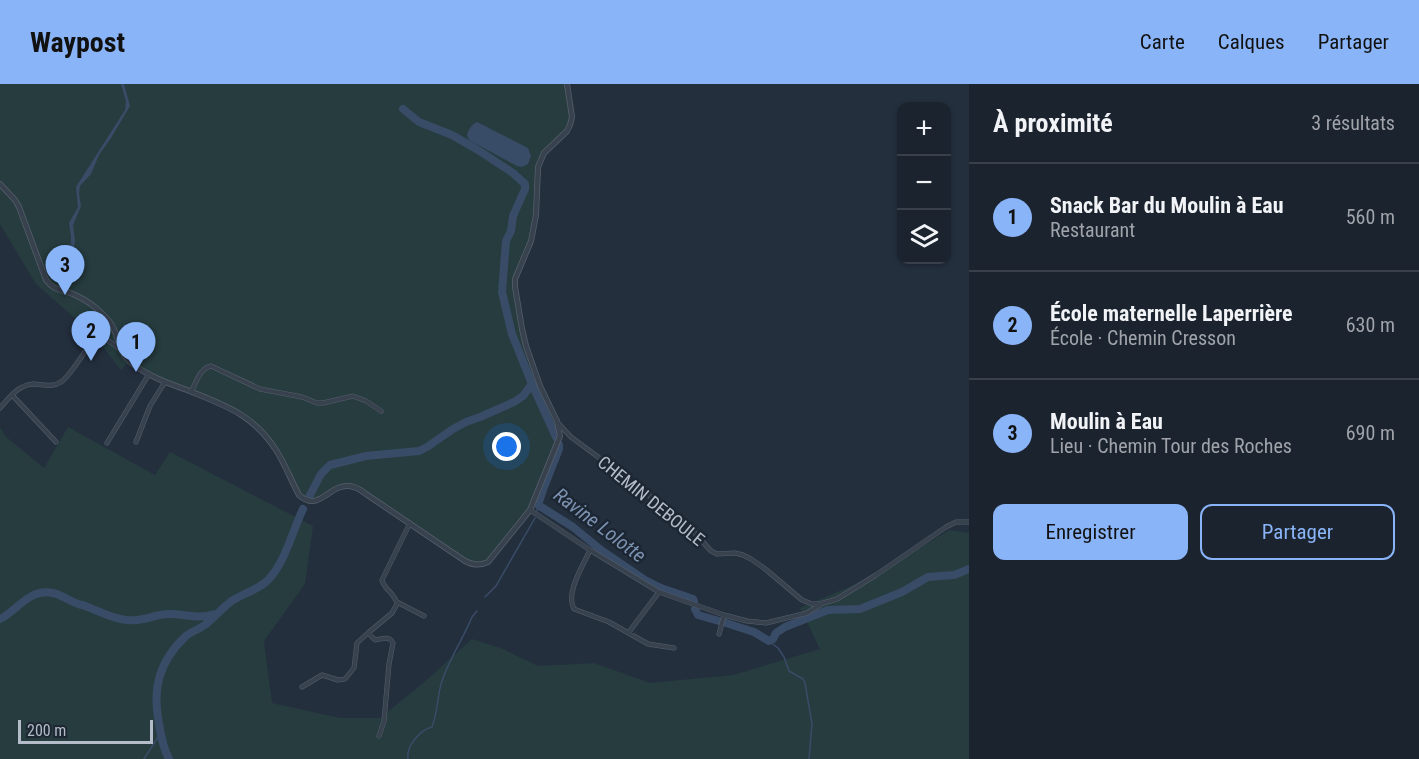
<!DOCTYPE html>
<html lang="fr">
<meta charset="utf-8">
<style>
body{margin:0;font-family:"Roboto Condensed",sans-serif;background:#282f3a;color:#f1f3f6}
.controls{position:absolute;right:18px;top:18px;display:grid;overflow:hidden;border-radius:12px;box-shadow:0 2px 4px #0004}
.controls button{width:54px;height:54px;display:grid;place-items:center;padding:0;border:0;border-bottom:2px solid #39404a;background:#1b232e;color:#f1f3f6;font:30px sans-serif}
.scale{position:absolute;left:18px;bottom:15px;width:135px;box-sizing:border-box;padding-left:6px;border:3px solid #b4bcc9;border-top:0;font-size:16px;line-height:21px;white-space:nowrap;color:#b4bcc9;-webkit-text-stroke:4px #1d2633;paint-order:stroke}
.you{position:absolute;left:507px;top:363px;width:21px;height:21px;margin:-15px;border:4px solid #fff;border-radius:50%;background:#1a73e8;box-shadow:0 0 0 9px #1a73e833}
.badge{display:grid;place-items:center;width:39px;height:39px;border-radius:50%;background:#8ab4f8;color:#111;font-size:20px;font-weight:700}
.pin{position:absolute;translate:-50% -50px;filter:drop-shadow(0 2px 3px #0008)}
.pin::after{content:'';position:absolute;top:32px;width:21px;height:18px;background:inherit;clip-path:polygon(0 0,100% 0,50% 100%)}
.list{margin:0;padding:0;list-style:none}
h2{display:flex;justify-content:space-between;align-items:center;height:78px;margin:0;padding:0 24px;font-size:26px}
h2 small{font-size:20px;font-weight:400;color:#a0a4aa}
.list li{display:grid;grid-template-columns:39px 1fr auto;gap:18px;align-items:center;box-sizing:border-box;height:108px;padding:0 24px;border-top:2px solid #39404a}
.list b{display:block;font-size:22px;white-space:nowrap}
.list p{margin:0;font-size:20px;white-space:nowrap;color:#a0a4aa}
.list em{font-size:20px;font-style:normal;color:#a0a4aa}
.actions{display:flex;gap:12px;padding:18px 24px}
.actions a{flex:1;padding:14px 0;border:2px solid #8ab4f8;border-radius:12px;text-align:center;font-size:21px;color:#8ab4f8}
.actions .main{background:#8ab4f8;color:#111}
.icon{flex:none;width:33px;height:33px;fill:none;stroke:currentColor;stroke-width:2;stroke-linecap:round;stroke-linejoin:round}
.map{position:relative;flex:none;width:969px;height:675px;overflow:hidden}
header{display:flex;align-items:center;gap:36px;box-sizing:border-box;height:84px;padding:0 30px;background:#8ab4f8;color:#111}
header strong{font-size:28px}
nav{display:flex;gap:33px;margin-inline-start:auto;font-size:21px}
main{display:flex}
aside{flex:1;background:#1b232e}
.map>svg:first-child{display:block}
.green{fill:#263c3f}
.water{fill:#394c67}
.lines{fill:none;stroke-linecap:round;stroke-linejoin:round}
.stream{stroke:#394c67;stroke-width:1.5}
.river{stroke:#394c67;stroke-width:8}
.minor-casing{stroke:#565f6c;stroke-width:5}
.tertiary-casing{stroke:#565f6c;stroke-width:6}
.minor{stroke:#38414e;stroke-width:4}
.tertiary{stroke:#38414e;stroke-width:4.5}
.labels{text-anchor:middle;stroke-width:5;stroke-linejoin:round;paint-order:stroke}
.street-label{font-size:18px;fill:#b4bcc9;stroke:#1d2633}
.water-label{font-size:20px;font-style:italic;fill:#7c92b1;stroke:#1d2633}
</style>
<header>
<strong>Waypost</strong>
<nav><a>Carte</a><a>Calques</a><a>Partager</a></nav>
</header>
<main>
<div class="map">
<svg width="969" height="675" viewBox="0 0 969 675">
<rect width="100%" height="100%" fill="#242f3e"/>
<path class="green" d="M0 0H567L570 41 544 69 538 82 536 131 531 157 515 195 526 262 560 348 530 426 488 478 474 481 366 410 347 402 311 417 299 411 276 366 246 333 165 298 129 277 121 286 93 250 36 200 0 140Z
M0 343 5 352 44 384 68 343 155 391 170 368 313 442 305 500 264 557 272 619 340 634H380L421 601 472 555 503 565 538 582 594 579 650 599 733 591 820 565 800 524 877 491 949 446 969 449V675H0Z"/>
<path class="water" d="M121 0H124L130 22 111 54 99 71 91 90 80 102 79 110 81 122 73 141 75 157 73 172 69 188 64 199 70 173 71 153 69 139 78 123 76 103 125 26 126 18Z
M477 38 528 64 531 72 528 80 522 83 517 82 469 56 467 51C468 46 472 40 477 38Z"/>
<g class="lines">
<path class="stream" d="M537 427 538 421
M485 513 496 502 535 434
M769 557 778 564 784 573 789 587 803 595 805 599 812 640 809 675
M144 675 160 650
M408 675C406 662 420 646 432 643 438 628 437 612 442 597 449 575 463 555 472 533L477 527"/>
<path class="river" d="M403 25 419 38 452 51 478 66 513 89 525 100V105L513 132 511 147 506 157 502 208 512 250 532 300 556 353
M559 361V365L544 403 538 421 573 443 601 466 645 496 661 504 693 515 694 517
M309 413 321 390 330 381 366 372 419 367 427 363 453 345 466 338 480 333 514 318 523 312 532 300
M695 525 698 531 719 537
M0 535C18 526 29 504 53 509 64 511 72 520 83 521 100 528 119 538 137 536 151 535 157 529 173 530 188 531 200 535 215 530
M726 539 754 548 769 557 773 555 776 549 785 543 828 526 860 525 902 508 928 493 954 491 969 485
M169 675C163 664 161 652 159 640 152 605 159 577 186 552 192 547 200 545 206 540 215 533 223 523 233 516 245 509 260 505 269 495 286 476 292 448 303 425"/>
<g class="minor-casing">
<path id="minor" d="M191 308C196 299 200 284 211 282L260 305 302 313 317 319H323L353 312 366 317 381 327
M12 311 56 358
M0 324C9 314 18 301 33 300 43 300 52 304 61 298 71 292 86 264 95 254 105 252 112 260 120 265
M557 338 571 353 636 401 695 449 711 467 717 470 735 469 743 471 751 475 764 484 802 516 812 520H820L837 515 876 491 946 443 956 438H969
M136 358 150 322 165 298
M107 359 149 290
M530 426 590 466 659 508 724 531 747 537 766 539 807 529 820 521
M590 466C583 482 565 509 574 525L609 538 648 560 674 564
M397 518 424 532
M629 548 659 508
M719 550 724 531
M302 603 322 591 338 596 345 595 354 584 357 559 368 549
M379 652 384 637 389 580 393 559C389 551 382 555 375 556L368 549 392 529 397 520C395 509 384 506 382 496L410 439"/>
</g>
<g class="tertiary-casing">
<path id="tertiary" d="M0 100 15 116 19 123 46 196C55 208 61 205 73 210 82 214 90 219 96 224 103 230 111 237 114 245 119 257 119 268 130 278 146 291 167 299 187 306 224 321 253 330 276 366 285 380 291 396 299 411 319 429 328 401 348 402 355 402 361 406 366 410L465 477C473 481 479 482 488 478L530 426 560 352 557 337 540 302 526 262 522 245 515 203V195L531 157 536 131 538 83 544 69 567 47 570 41 572 33 567 0"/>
</g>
<use href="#minor" class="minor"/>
<use href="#tertiary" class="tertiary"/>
</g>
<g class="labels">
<g class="street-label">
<text transform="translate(651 417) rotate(39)" y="6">CHEMIN DEBOULE</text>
</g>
<g class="water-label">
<text transform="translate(600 441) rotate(37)" y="7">Ravine Lolotte</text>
</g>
</g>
</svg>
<div class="controls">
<button>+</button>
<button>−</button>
<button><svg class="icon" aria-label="layers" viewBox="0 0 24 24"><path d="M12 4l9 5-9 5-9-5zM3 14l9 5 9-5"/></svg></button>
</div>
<div class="scale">200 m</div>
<div class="you"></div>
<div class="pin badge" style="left:136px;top:288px">1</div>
<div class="pin badge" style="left:91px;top:277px">2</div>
<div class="pin badge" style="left:65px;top:211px">3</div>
</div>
<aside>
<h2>À proximité<small>3 résultats</small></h2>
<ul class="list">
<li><span class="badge">1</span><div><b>Snack Bar du Moulin à Eau</b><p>Restaurant</p></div><em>560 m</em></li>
<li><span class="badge">2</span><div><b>École maternelle Laperrière</b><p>École · Chemin Cresson</p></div><em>630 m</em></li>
<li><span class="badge">3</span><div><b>Moulin à Eau</b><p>Lieu · Chemin Tour des Roches</p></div><em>690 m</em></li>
</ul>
<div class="actions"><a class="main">Enregistrer</a><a>Partager</a></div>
</aside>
</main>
